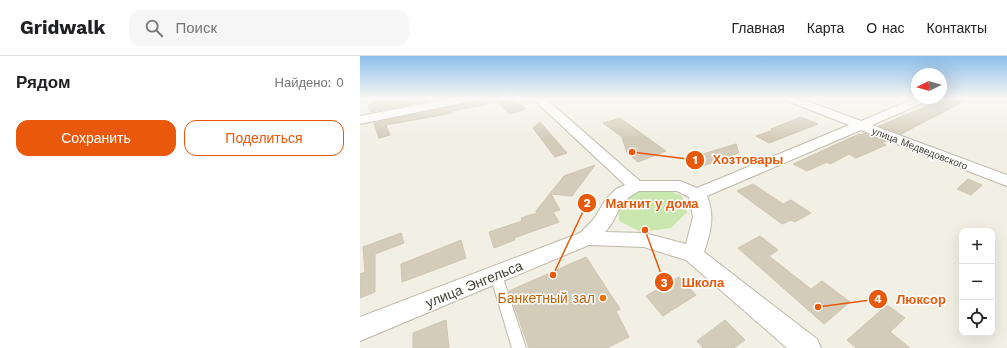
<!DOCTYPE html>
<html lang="ru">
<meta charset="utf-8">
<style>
body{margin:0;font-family:"Work Sans",sans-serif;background:#f6f6f6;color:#202124}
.controls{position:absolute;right:12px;bottom:12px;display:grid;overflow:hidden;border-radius:8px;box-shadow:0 4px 16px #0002}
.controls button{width:36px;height:36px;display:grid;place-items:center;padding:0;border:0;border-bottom:1px solid #e0e0e0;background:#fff;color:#202124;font:20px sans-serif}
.compass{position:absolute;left:551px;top:12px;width:36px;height:36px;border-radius:50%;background:#fff;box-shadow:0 4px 16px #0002;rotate:265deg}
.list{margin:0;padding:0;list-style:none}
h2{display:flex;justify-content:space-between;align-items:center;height:52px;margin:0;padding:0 16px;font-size:17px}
h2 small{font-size:13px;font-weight:400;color:#757577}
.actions{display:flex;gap:8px;padding:12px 16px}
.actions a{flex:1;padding:9px 0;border:1px solid #ea580c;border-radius:12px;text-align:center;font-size:14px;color:#ea580c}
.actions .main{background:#ea580c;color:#fff}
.icon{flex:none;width:22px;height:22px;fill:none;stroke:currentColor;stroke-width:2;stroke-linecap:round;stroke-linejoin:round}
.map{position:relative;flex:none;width:647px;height:292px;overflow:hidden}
header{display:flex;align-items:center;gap:24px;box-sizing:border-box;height:56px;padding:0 20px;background:#fff;border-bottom:1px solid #e0e0e0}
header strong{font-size:19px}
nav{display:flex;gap:22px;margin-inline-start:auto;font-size:14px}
.search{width:280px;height:36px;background:#f6f6f6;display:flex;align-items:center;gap:10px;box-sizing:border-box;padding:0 14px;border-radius:12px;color:#757577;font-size:15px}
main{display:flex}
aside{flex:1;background:#fff}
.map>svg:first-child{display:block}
.green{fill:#c9e7ae}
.building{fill:#d4ccbb;stroke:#cfc4ae}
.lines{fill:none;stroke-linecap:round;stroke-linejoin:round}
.service-casing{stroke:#beb8a8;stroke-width:2}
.minor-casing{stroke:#beb8a8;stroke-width:2}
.service{fill:#fff;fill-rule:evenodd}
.minor{fill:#fff;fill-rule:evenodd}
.food-dot{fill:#e8710a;stroke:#fff;stroke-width:1.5}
.labels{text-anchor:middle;stroke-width:3;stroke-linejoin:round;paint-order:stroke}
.far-street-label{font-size:10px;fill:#454035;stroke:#fff}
.near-street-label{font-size:14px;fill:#454035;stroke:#fff}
.near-food-label{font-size:14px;fill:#c56008;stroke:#fff;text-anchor:end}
.leader{fill:none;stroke:#e8590c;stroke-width:1.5}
.callout-dot{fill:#e8590c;stroke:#fff;stroke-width:1.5}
.mark-label{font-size:12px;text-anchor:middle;font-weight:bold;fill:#fff}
.callout-label{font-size:13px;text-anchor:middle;font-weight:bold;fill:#e8590c;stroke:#fff;stroke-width:3;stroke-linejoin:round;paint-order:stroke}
</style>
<header>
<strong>Gridwalk</strong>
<div class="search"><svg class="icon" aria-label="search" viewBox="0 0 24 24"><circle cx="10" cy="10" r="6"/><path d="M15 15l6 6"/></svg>Поиск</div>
<nav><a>Главная</a><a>Карта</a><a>О нас</a><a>Контакты</a></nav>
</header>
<main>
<aside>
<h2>Рядом<small>Найдено: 0</small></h2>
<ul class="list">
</ul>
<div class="actions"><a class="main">Сохранить</a><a>Поделиться</a></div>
</aside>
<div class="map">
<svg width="647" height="292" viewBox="0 0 647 292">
<rect width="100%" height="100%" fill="#f2efe5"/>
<path class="green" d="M301 131 322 140 327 156 311 172 281 176 259 165 258 147 275 134Z"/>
<path class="building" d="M25 42H27L28 46 47 42H86L10 56 8 49 13 47V44Z
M119 42H128V48L92 55V57L76 60 26 69 30 79 19 82 14 67 112 46Z
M133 42H152L166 53 150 58Z
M586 42H610L541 78 519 70Z
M441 61 458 68 409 87 396 80 413 74 411 73Z
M260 62 306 95 278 106 267 97 262 81 243 67Z
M180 66 207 97 195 101 173 72Z
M504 77 526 85 522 87 526 89 496 102 489 98 470 108 467 106 447 115 433 108 499 78 501 79Z
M376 88 379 97 340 111 330 102Z
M235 109 212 140 191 138 200 154 193 156 199 166 154 182 155 184 134 192 129 176 162 165 161 162 177 157 176 155 204 120Z
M608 123 622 129 611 139 597 133Z
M393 128 423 148 431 144 451 157 435 166 431 164 422 168 377 135Z
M41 177 44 187 15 198V236L0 242V218L5 216 3 191Z
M400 180 418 194 409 200 451 233 462 225 490 246 464 268 378 192Z
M101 184 106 202 42 226 41 208Z
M226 201 260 253 256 255 269 281 247 292H169L149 235Z
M319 221 336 239 303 260 286 240Z
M527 249 545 262 530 276 550 292H496L487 284Z
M86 264 89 292H53V277Z
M365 264 385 284 374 292H343L337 285Z"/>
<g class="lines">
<g class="service-casing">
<path id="service" d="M136 215 140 216 142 219 166 292H152L130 219 132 216Z"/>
</g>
<g class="minor-casing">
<path id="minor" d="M94 42H118L112 45 0 68V60Z
M172 42H185L280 125H320L337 132 489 69 425 44 423 42H439L501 65 556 42H572L570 44 512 69 647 119V130L501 74 347 140C355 160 351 176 344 196L457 283 461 292H427L326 204 284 191 229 189 0 285V261L220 177 234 163 246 143 256 133 265 129ZM279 135H317L329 141 333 161 326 188 284 177 245 176C261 159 254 148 279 135Z"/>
</g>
<use href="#service" class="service"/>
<use href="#minor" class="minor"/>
</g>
<linearGradient id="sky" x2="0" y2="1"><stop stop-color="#8bbdeb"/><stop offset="0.51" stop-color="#f9f8f3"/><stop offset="1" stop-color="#f9f8f3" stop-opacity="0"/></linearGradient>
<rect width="647" height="83" fill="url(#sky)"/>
<circle class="food-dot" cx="243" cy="242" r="4"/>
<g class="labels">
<g class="far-street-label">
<text transform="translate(560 92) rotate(21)" y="4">улица Медведовского</text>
</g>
<g class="near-street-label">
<text transform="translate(114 228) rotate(-22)" y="5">улица Энгельса</text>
</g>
<g class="near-food-label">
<text x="235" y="247">Банкетный зал</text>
</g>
</g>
<path class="leader" d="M272 96L335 104M193 219L227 147M285 174L304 226M458 251L518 243"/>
<g class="callout-dot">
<circle cx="272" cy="96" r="4"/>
<circle cx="193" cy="219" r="4"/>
<circle cx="285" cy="174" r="4"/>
<circle cx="458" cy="251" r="4"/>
<circle cx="335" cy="104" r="10"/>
<circle cx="227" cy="147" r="10"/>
<circle cx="304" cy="226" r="10"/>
<circle cx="518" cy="243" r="10"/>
</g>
<g class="mark-label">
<text x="335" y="108">1</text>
<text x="227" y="151">2</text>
<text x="304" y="231">3</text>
<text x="518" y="247">4</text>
</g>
<g class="callout-label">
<text x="388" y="108">Хозтовары</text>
<text x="292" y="152">Магнит у дома</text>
<text x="343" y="231">Школа</text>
<text x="561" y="248">Люксор</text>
</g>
</svg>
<div class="controls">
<button>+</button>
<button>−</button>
<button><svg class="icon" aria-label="locate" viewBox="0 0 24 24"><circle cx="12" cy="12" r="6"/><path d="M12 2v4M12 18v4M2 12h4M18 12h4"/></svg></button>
</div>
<svg class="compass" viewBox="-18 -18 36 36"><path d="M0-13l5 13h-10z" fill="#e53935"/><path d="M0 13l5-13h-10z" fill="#757577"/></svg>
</div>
</main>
